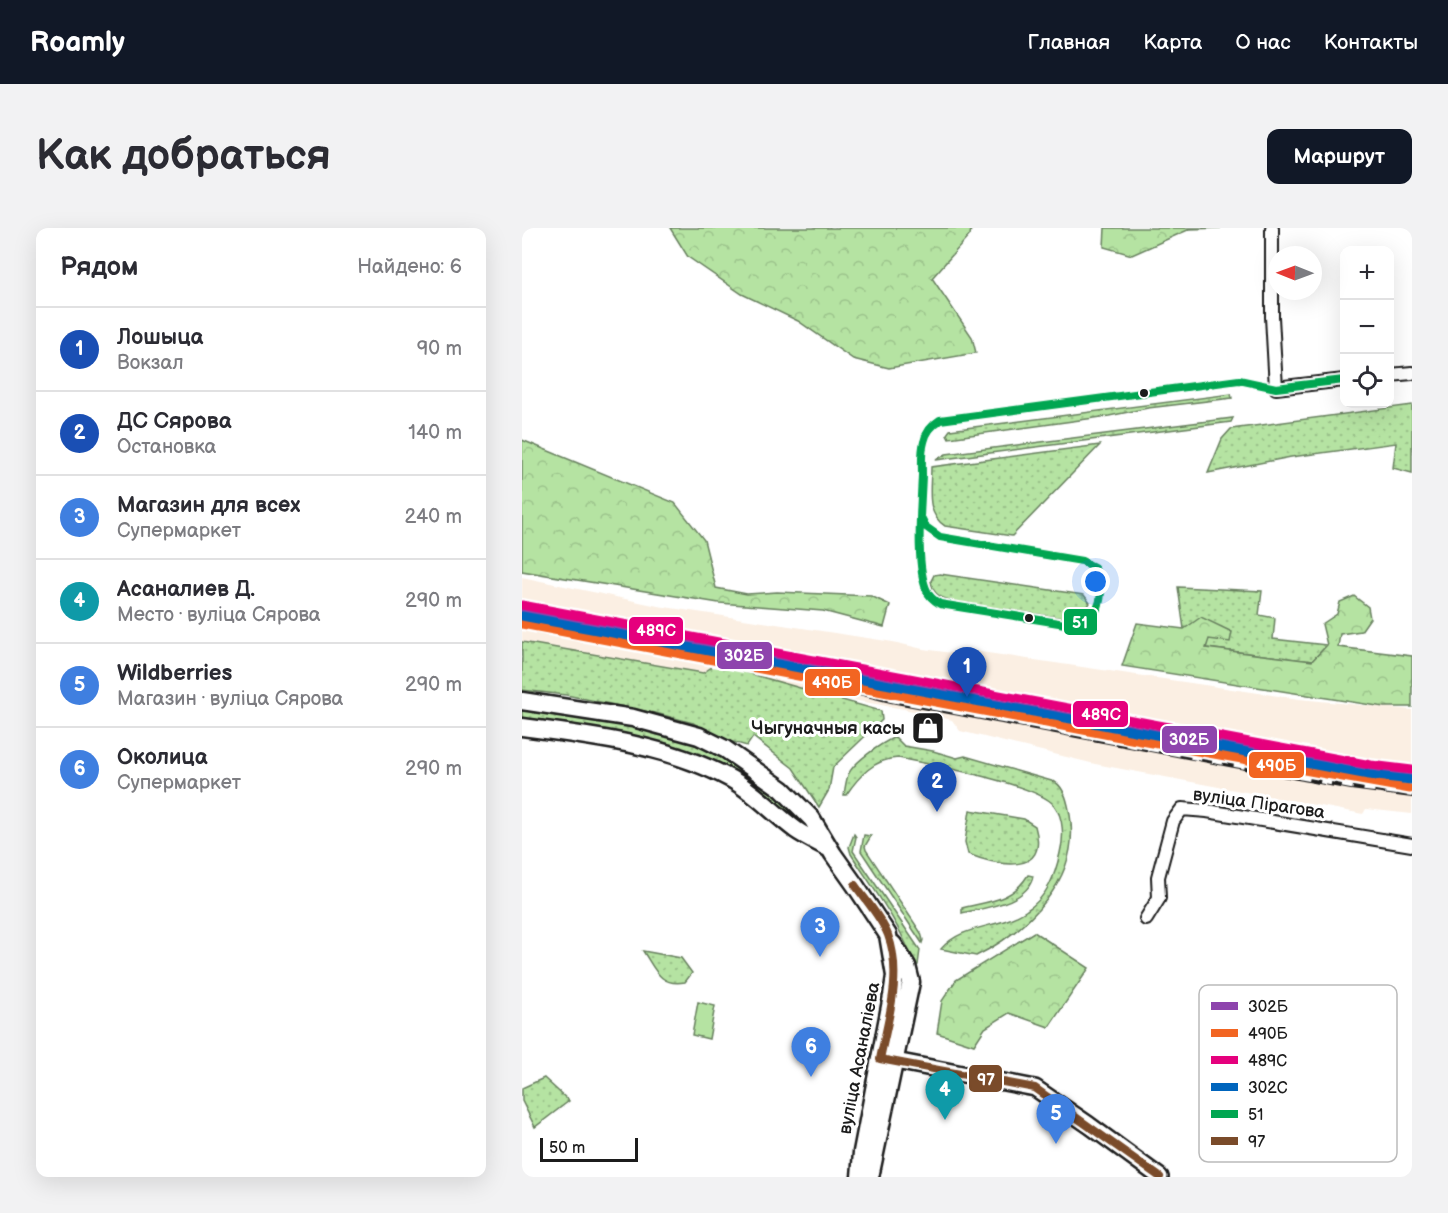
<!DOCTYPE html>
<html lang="ru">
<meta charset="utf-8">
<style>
body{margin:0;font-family:"Balsamiq Sans",sans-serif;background:#f2f2f3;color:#2b2b33}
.controls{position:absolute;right:18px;top:18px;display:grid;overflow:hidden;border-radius:12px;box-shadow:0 6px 24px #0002}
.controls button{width:54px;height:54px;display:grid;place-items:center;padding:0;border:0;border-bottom:2px solid #e1e1e2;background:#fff;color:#2b2b33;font:30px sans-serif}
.compass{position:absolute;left:746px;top:18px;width:54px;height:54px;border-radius:50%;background:#fff;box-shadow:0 6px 24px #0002;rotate:271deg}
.scale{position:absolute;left:18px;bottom:15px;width:98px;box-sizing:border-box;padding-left:6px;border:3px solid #1c1c1c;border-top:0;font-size:16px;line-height:21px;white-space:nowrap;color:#1c1c1c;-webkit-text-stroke:4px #fff;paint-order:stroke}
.you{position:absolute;left:574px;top:354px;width:21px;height:21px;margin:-15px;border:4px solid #fff;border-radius:50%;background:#1a73e8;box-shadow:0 0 0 9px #1a73e833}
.badge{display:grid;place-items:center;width:39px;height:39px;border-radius:50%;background:#111827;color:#fff;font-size:20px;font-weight:700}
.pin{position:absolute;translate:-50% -50px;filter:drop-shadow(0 2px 3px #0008)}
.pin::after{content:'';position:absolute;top:32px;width:21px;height:18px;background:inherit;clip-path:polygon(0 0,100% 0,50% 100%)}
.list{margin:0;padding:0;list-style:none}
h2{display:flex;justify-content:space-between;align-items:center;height:78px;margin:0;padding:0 24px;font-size:26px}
h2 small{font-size:20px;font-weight:400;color:#7c7c81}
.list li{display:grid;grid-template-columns:39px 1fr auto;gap:18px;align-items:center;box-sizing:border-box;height:84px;padding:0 24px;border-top:2px solid #e1e1e2}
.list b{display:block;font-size:22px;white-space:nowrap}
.list p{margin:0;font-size:20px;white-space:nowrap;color:#7c7c81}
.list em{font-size:20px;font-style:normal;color:#7c7c81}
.icon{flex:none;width:33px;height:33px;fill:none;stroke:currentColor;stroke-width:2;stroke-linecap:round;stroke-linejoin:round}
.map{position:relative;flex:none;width:890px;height:949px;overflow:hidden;border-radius:12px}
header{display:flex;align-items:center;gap:36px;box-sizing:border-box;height:84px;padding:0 30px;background:#111827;color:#fff}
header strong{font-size:28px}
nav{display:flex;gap:33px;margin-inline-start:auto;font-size:21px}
.intro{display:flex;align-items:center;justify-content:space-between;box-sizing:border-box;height:144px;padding:0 36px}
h1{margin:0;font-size:42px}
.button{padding:15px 27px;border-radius:12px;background:#111827;color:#fff;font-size:21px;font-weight:700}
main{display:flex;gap:36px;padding:0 36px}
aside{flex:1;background:#fff;border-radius:12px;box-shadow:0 6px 24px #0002}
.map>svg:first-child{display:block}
.built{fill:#fbefe3}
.green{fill:url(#green-dots);stroke:#68805f;stroke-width:1.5}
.forest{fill:url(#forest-crowns);stroke:#68805f;stroke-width:1.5}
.pitch{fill:#b5e3a2;stroke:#68805f;stroke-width:1.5}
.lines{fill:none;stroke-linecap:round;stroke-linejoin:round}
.minor-casing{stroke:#1c1c1c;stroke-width:16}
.tertiary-casing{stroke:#1c1c1c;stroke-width:20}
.secondary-casing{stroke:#1c1c1c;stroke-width:21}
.minor{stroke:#fff;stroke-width:12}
.tertiary{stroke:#fff;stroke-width:15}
.secondary{stroke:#fff;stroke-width:16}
.rail-casing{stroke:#1c1c1c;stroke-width:6}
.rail{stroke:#fff;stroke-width:4;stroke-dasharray:11;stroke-linecap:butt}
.bus-1-casing{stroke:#fff;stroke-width:12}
.bus-2-casing{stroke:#fff;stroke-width:12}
.bus-1{stroke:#00a651;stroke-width:8}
.bus-2{stroke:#7a4b2a;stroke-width:8}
.rail-1-casing{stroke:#fff;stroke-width:14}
.rail-2-casing{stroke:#fff;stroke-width:14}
.rail-3-casing{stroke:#fff;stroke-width:14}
.rail-4-casing{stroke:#fff;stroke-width:14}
.rail-1{stroke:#8e44ad;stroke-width:9}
.rail-2{stroke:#f26522;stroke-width:9}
.rail-3{stroke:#e5007d;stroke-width:9}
.rail-4{stroke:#0065bd;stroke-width:9}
.bus-dot{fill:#1c1c1c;stroke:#fff;stroke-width:2}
.labels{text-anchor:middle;stroke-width:6;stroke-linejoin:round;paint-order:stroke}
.poi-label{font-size:18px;font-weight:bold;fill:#1c1c1c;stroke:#fff;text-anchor:end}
.street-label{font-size:18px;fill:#1c1c1c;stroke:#fff}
.key{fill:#fff;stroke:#bbb;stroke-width:1.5}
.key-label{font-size:16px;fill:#1c1c1c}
.line-badge{stroke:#fff;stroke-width:2}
.badge-label{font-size:16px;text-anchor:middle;font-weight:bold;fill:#fff}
</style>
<header>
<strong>Roamly</strong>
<nav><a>Главная</a><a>Карта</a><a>О нас</a><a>Контакты</a></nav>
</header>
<div class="intro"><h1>Как добраться</h1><a class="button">Маршрут</a></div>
<main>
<aside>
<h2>Рядом<small>Найдено: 6</small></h2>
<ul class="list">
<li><span class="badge" style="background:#1a4fb4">1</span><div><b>Лошыца</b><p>Вокзал</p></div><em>90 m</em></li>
<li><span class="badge" style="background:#1a4fb4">2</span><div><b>ДС Сярова</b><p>Остановка</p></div><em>140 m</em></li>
<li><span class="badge" style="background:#3f7fe0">3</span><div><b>Магазин для всех</b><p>Супермаркет</p></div><em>240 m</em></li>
<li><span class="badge" style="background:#0f9aa8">4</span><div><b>Асаналиев Д.</b><p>Место · вуліца Сярова</p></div><em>290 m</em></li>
<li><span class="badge" style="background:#3f7fe0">5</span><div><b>Wildberries</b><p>Магазин · вуліца Сярова</p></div><em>290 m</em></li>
<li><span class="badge" style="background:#3f7fe0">6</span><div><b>Околица</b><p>Супермаркет</p></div><em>290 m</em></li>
</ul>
</aside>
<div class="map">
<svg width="890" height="949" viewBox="0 0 890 949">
<defs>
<pattern id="green-dots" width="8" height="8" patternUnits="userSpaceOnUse" patternTransform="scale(1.5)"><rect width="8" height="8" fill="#b5e3a2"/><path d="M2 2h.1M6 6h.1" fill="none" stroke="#9bc28b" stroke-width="1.8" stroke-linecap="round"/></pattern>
<pattern id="forest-crowns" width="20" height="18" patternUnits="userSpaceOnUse" patternTransform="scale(1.5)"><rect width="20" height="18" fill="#b5e3a2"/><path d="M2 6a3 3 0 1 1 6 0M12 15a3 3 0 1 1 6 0" fill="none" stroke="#9bc28b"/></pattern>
</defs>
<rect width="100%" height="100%" fill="#fff"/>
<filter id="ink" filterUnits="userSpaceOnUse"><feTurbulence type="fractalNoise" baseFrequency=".0167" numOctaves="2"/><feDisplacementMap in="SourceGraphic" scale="12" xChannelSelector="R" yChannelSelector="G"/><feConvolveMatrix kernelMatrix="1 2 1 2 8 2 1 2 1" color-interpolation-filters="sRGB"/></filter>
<g filter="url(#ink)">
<path class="built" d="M0 349 136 378 371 414 401 421 437 426 452 423 777 471 890 482V586L844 581 841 586 573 536 438 503 430 492 382 481 0 414Z"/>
<path class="green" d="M709 166 710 170 626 180 587 188 427 210 425 206 428 202Z
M890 177V245L871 240 874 215 769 229 686 245 700 211 709 201Z
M711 190 709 194 414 232 424 226Z
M578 217 490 308 423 298C403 285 409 261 409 239Z
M418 346 562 367 568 375C563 384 558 388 548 391L436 374C422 371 411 369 409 353L412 347Z
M656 359 740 363 737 387 753 390 751 411 805 417 790 433 684 420 686 411 662 401Z
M0 414 181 445 194 436 359 483 360 492 311 539 307 562 297 579 271 540 231 509 225 518 200 511 171 495 137 486 44 467 0 462Z
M0 480C35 485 70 491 105 498 129 503 153 508 176 518 216 536 250 562 280 593L276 597 246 569 98 507 0 490Z
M373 509 382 518 411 523 435 530 443 528 533 554C543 560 546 576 548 587 559 651 506 702 454 728L419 721C441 695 479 701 505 682 525 669 533 648 538 625 542 610 542 590 532 577 515 556 406 536 376 530 352 531 337 548 324 567H322C323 560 324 553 326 547 331 534 360 515 373 509Z
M448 582 502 591 513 598C528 650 474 637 446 626L443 614Z
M332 606 334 609 331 623 398 722 396 737 393 738C379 697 352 662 329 626L327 619Z
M342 607 349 608 343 618 344 622 399 705 401 712 400 715 339 623Z
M506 647 511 648C507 675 461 680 440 685V680C468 673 490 673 506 647Z
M121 723 159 730 170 745 163 754C138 759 133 741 121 723Z
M22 850 47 873 13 899 0 873V860Z"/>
<path class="forest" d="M148 0H449L448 7 410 50 450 109 454 125 367 140 331 131 276 93 220 66 166 29Z
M583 0H699L668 1 610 27 582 19Z
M0 212 153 275 182 312 194 360 225 366 255 364 349 368 368 377 362 399 301 383 197 375 0 343Z
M832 368 846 379 848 390 839 403 818 406 816 419 890 428V479H862L600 438 615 395 662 401 679 389 710 404 708 414 687 411 684 420 790 433 805 417 800 396 815 386 818 374Z
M512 704 567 740 527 799 487 785 463 800 452 817 415 805 420 773 434 752Z"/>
<path class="pitch" d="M176 774 193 778 187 811 170 807Z"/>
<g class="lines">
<g class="minor-casing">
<path id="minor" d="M750 0V89L754 160 822 152
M868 147 890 145
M624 691 637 670 636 649 651 593 660 581 685 583 890 617"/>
</g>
<g class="tertiary-casing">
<path id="tertiary" d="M363 831 513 860 567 897 638 949"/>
</g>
<g class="secondary-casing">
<path id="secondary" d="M0 473 111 490 177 508 203 521 260 561 290 591 311 626 333 657 366 707 373 748 370 768 340 924 338 949
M0 499C70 508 146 517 209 551 234 565 252 586 274 602 284 609 296 614 306 620
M348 949 389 754 385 738 371 716"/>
</g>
<use href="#minor" class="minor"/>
<use href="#tertiary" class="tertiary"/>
<use href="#secondary" class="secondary"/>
<g class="rail-casing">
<path id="rail" d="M0 395 148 421 277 449 369 472 829 559 890 567"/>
</g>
<use href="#rail" class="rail"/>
<g class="bus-1-casing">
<path id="bus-1" d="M400 291 404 299 418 309 560 333 572 339C581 355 583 379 566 391 560 395 550 395 543 396L418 376C413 373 407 369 405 363 393 337 399 276 400 247 400 236 399 224 402 214 404 204 410 197 418 192L717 152 754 160 822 152"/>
</g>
<g class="bus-2-casing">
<path id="bus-2" d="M333 657C344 673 359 689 366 707 381 747 366 791 358 831L513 860 638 949"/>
</g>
<use href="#bus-1" class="bus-1"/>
<use href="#bus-2" class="bus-2"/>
<g class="rail-1-casing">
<path id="rail-1" d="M0 385 616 502 890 551"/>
</g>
<g class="rail-2-casing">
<path id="rail-2" d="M0 396 614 512 888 561"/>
</g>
<g class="rail-3-casing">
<path id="rail-3" d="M0 377 849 537 890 542"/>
</g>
<g class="rail-4-casing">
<path id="rail-4" d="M0 388 847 547 889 552"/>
</g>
<use href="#rail-1" class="rail-1"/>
<use href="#rail-2" class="rail-2"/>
<use href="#rail-3" class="rail-3"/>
<use href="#rail-4" class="rail-4"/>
</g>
</g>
<defs>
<g id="shop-square" transform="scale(1.725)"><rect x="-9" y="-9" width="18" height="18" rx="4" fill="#1c1c1c" stroke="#fff"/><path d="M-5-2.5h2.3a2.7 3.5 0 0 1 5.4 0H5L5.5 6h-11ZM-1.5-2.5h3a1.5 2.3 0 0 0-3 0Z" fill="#fff"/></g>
</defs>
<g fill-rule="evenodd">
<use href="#shop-square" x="406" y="500"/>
</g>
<g class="bus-dot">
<circle cx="622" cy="165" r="5"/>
<circle cx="507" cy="390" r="5"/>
</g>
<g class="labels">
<g class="poi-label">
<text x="383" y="506">Чыгуначныя касы</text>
</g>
<g class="street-label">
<text transform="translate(737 575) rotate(8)" y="6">вуліца Пірагова</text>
<text transform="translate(337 830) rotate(-79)" y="6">вуліца Асаналіева</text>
</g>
</g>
<rect x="677" y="757" width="198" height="177" rx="9" class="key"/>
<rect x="689" y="774" width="27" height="8" fill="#8e44ad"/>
<rect x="689" y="801" width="27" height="8" fill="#f26522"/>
<rect x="689" y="828" width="27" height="8" fill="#e5007d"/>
<rect x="689" y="855" width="27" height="8" fill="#0065bd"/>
<rect x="689" y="882" width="27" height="8" fill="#00a651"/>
<rect x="689" y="909" width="27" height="8" fill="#7a4b2a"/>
<g class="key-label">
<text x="726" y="784">302Б</text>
<text x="726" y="811">490Б</text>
<text x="726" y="838">489С</text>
<text x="726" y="865">302С</text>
<text x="726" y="892">51</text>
<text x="726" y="919">97</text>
</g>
<g class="line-badge">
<rect x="541" y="380" width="35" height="28" rx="6" fill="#00a651"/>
<rect x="106" y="388" width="56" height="29" rx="6" fill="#e5007d"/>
<rect x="194" y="413" width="57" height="29" rx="6" fill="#8e44ad"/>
<rect x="282" y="440" width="57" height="29" rx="6" fill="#f26522"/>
<rect x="550" y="472" width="57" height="28" rx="6" fill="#e5007d"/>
<rect x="639" y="497" width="57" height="29" rx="6" fill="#8e44ad"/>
<rect x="726" y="523" width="57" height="28" rx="6" fill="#f26522"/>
<rect x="446" y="836" width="35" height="29" rx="6" fill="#7a4b2a"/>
</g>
<g class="badge-label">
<text x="558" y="400">51</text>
<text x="134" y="408">489С</text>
<text x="222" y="433">302Б</text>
<text x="310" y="460">490Б</text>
<text x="579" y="492">489С</text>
<text x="667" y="517">302Б</text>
<text x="754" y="543">490Б</text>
<text x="464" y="857">97</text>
</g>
</svg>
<div class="controls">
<button>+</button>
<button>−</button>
<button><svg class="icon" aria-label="locate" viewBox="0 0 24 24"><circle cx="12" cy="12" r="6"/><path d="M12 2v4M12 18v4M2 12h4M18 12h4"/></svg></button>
</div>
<svg class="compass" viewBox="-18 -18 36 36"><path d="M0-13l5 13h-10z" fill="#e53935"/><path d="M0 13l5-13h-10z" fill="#7c7c81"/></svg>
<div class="scale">50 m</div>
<div class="you"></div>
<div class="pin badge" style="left:445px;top:469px;background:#1a4fb4">1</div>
<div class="pin badge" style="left:415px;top:584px;background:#1a4fb4">2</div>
<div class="pin badge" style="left:298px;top:729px;background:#3f7fe0">3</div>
<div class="pin badge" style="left:423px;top:892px;background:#0f9aa8">4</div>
<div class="pin badge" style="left:534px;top:916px;background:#3f7fe0">5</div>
<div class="pin badge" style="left:289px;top:849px;background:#3f7fe0">6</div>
</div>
</main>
